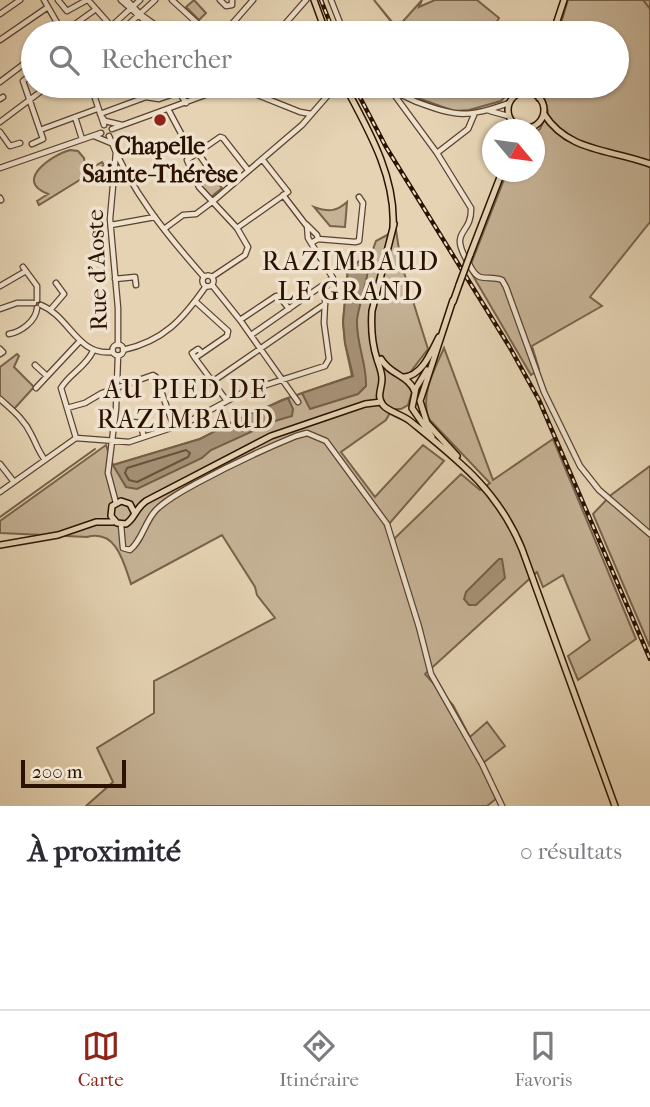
<!DOCTYPE html>
<html lang="fr">
<meta charset="utf-8">
<style>
body{margin:0;font-family:"IM FELL French Canon",serif;background:#f2f2f3;color:#2b2b33}
.compass{position:absolute;left:482px;top:119px;width:63px;height:63px;border-radius:50%;background:#fff;box-shadow:0 2px 5px #0004;rotate:119deg}
.scale{position:absolute;left:21px;bottom:18px;width:105px;box-sizing:border-box;padding-left:7px;border:4px solid #2b1200;border-top:0;font-size:19px;line-height:24px;white-space:nowrap;color:#2b1200;-webkit-text-stroke:5px #eee2ce;paint-order:stroke}
.list{margin:0;padding:0;list-style:none}
h2{display:flex;justify-content:space-between;align-items:center;height:91px;margin:0;padding:0 28px;font-size:30px}
h2 small{font-size:23px;font-weight:400;color:#7c7c81}
.icon{flex:none;width:38px;height:38px;fill:none;stroke:currentColor;stroke-width:2;stroke-linecap:round;stroke-linejoin:round}
.map{position:relative;flex:none;width:650px;height:806px;overflow:hidden}
.search{position:absolute;background:#fff;box-shadow:0 2px 5px #0004;left:21px;right:21px;top:21px;height:77px;display:flex;align-items:center;gap:18px;box-sizing:border-box;padding:0 24px;border-radius:38px;color:#7c7c81;font-size:26px}
.sheet{height:203px;background:#fff}
nav{display:flex;justify-content:space-around;align-items:center;box-sizing:border-box;height:98px;border-top:2px solid #e1e1e2;background:#fff;font-size:19px;color:#7c7c81}
nav a{display:grid;justify-items:center;gap:4px}
nav .on{color:#8f2418}
.map>svg:first-child{display:block}
.green{fill:#c5b295;stroke:#78624a;stroke-width:2}
.water{fill:#a69176;stroke:#755e47;stroke-width:2}
.lines{fill:none;stroke-linecap:round;stroke-linejoin:round}
.shore{stroke:#68523b;stroke-width:2}
.stream{stroke:#755e47;stroke-width:2}
.minor-casing{stroke:#5a422d;stroke-width:7}
.major-casing{stroke:#2b1200;stroke-width:8}
.minor{stroke:#eee2ce;stroke-width:4.5}
.major{stroke:#e5d3b3;stroke-width:5}
.rail-casing{stroke:#2b1200;stroke-width:4.5}
.rail{stroke:#eee2ce;stroke-width:2;stroke-dasharray:5;stroke-linecap:butt}
.major-bridge-casing{stroke:#2b1200;stroke-width:8;stroke-linecap:butt}
.major-bridge{stroke:#e5d3b3;stroke-width:5}
.poi-dot{fill:#8f2418;stroke:#eee2ce;stroke-width:2.5}
.labels{text-anchor:middle;stroke-width:7;stroke-linejoin:round;paint-order:stroke}
.poi-label{font-size:24px;font-weight:bold;fill:#2b1200;stroke:#eee2ce}
.street-label{font-size:24px;fill:#2b1200;stroke:#eee2ce}
.neighbourhood-label{font-size:26px;letter-spacing:2px;fill:#2b1200;stroke:#eee2ce}
</style>
<div class="map">
<svg width="650" height="806" viewBox="0 0 650 806">
<rect width="100%" height="100%" fill="#e5d3b3"/>
<filter id="stains"><feTurbulence type="fractalNoise" baseFrequency=".00286" numOctaves="4"/><feColorMatrix values="0 0 0 0 .2 0 0 0 0 .09 0 0 0 0 .02 0 0 0 .5 -.17"/></filter>
<radialGradient id="worn" r=".72"><stop offset=".6" stop-color="#630" stop-opacity="0"/><stop offset="1" stop-color="#630" stop-opacity=".3"/></radialGradient>
<path class="green" d="M194 0 206 13 199 20 186 7Z
M374 0 397 28 422 0 419 7 435 0H477L499 18 491 33H391L396 28Z
M568 0H650V222L590 297 602 306 532 346 539 369 531 375 469 269 507 172H534L535 132 540 129 548 112 541 86H617V33H558Z
M393 86H515L501 101 469 110 454 111 398 91Z
M70 150 78 151 84 158 86 171 102 162 104 165 39 205 37 201 48 194C13 181 52 155 70 150Z
M213 177 222 188 211 197 201 186Z
M347 202 345 227 330 226 314 207C328 212 336 212 347 202Z
M396 230 401 263 428 349 412 370 406 381 412 392 408 405 401 409H392L386 420 341 452 375 497 423 445 444 461 388 525 393 540 461 474 480 490 490 483 428 418C421 392 434 371 444 348L493 480 553 439 636 639 578 680 568 656 590 640 563 575 543 587 537 572 425 674 453 705 470 737 487 722 505 746 483 763 497 798 487 806H86L113 782 97 748 154 713V681L275 618 257 595 255 587 222 535 131 584C124 564 117 529 87 537L0 533V521L106 445 113 465 200 439 282 400 352 376 345 343 343 322 348 269 372 252 376 241Z
M17 354 19 356 14 367 34 387 14 409 0 397V367Z
M650 466V647L593 514 611 495Z"/>
<path class="water" d="M367 256C372 272 359 302 357 320 356 343 367 364 366 386L358 394 310 409 302 393 353 376 345 343 343 322 348 269Z
M288 398 293 409 292 416 275 421 211 450 202 458 137 489 126 487 113 465 200 439 236 420Z
M499 559H502L505 578 476 605H469L464 599 466 592Z"/>
<g class="lines">
<path class="shore" d="M186 450 190 453 188 457 137 482 129 480 125 473 127 468Z"/>
<path class="stream" d="M643 0 650 9
M0 517 95 449"/>
<g class="minor-casing">
<path id="minor" d="M44 0 63 33
M58 0 67 11 87 0
M88 0 112 27
M121 0 159 33
M127 0 140 14 167 33
M172 0 208 33
M220 0 226 6 232 5V0
M331 0 344 33
M0 14 20 0
M71 27 96 9
M104 33 140 0
M119 33 155 0
M224 33 253 0
M277 33 306 0
M0 40 48 7
M24 63 30 71 28 77 23 81 43 139 32 144
M0 82 33 57
M91 86 104 125
M235 86 300 112 311 114
M387 86C396 93 406 97 417 102 457 117 468 118 509 103
M390 89 437 153 471 208C472 237 447 228 469 264 472 269 474 275 480 277 487 279 494 277 502 280L506 287 544 392 580 466 599 490 650 534
M0 99 3 97
M168 109 193 156
M490 111 508 116
M100 114 146 97 159 99 179 92 186 103
M75 117 82 139
M102 117 105 121 122 125
M0 122 48 86
M112 129 230 86
M40 130 97 109
M0 132 10 146 20 143
M94 136 111 143
M109 136C130 190 166 234 204 277
M116 152 110 219 118 308V345
M198 153 212 173
M437 153 468 129 474 115
M0 168 101 133
M283 195 306 225
M0 198 1 200
M111 225 155 217
M237 228 288 192 262 159
M164 229 183 215 196 214 212 202 302 125 336 86
M318 239 317 235 307 225 308 238 311 243 318 239 355 242 359 241 363 203 359 197
M23 267 37 286V300
M202.5 281a5.5 5.5 0 1 1 11 0a5.5 5.5 0 1 1-11 0Z
M212 277 245 255 248 247 237 228 199 187 187 160 220 137 223 138 248 170
M115 279 135 277 136 285
M212 285 240 320 298 402
M0 286 26 271
M195 301 228 331 227 336 195 358 227 401
M41 305C70 317 77 356 112 352
M0 309 17 303H34
M51 309 64 294 56 283
M240 320 276 296H279L289 309
M9 334C21 332 36 321 37 308
M251 335 333 278 311 243
M112.5 350a5.5 5.5 0 1 1 11 0a5.5 5.5 0 1 1-11 0Z
M0 349 3 352 0 354
M123 350C164 341 183 319 206 286
M195 358 192 353 198 349 202 353
M35 365 47 376
M212 382 325 304
M36 388 80 341
M0 399C12 410 24 419 31 434 36 443 38 451 45 460
M67 408 85 403 102 393 153 375 156 377 174 427
M132 422 140 423 144 437
M76 438 61 388C70 373 85 368 93 351
M0 464 14 482
M0 492 76 438 129 442 186 423 244 392 325 366 329 359 324 323 326 283
M116 503 108 473 116 409 118 356
M121 525 123 548 130 550C142 541 145 521 156 510 168 498 184 490 197 483 230 465 262 450 296 436L307 433 326 441 387 524 419 627 431 674 482 764 502 806"/>
</g>
<g class="major-casing">
<path id="major" d="M314 0 326 33
M553 33 564 0
M345 86C368 129 396 177 393 227
M537 86 539 98
M508 110a18 18 0 1 1 36 0a18 18 0 1 1-36 0Z
M544 114C568 152 610 149 650 164
M394 224 372 311C371 326 372 344 377 359 379 366 382 372 382 379 382 389 376 396 383 405 387 411 403 415 410 421 458 460 498 490 522 549L615 806
M470 255 502 172
M453 300 420 401 427 423 457 456
M453 302 459 285
M381 359C390 375 409 375 415 392
M427 370 416 388 412 408 432 437
M404 377C422 376 431 352 439 337
M134 512 130 504 121 501 112 506 111 516 117 523 126 524C135 518 135 509 146 501L271 436 365 404 381 402
M0 545 58 535 96 522H113"/>
</g>
<use href="#minor" class="minor"/>
<use href="#major" class="major"/>
<g class="rail-casing">
<path id="rail" d="M321 0 334 33
M354 86 386 147 509 346 539 400 650 659"/>
</g>
<use href="#rail" class="rail"/>
<g class="major-bridge-casing">
<path id="major-bridge" d="M459 285 470 255"/>
</g>
<use href="#major-bridge" class="major-bridge"/>
</g>
<circle class="poi-dot" cx="160" cy="120" r="7"/>
<g class="labels">
<g class="poi-label">
<text x="160" y="154">Chapelle<tspan x="160" dy="28">Sainte-Thérèse</tspan></text>
</g>
<g class="street-label">
<text transform="translate(97 270) rotate(-92)" y="8">Rue d'Aoste</text>
</g>
<g class="neighbourhood-label">
<text x="351" y="270">RAZIMBAUD<tspan x="351" dy="30">LE GRAND</tspan></text>
<text x="186" y="398">AU PIED DE<tspan x="186" dy="30">RAZIMBAUD</tspan></text>
</g>
</g>
<rect width="100%" height="100%" filter="url(#stains)"/>
<rect width="100%" height="100%" fill="url(#worn)"/>
</svg>
<svg class="compass" viewBox="-18 -18 36 36"><path d="M0-13l5 13h-10z" fill="#e53935"/><path d="M0 13l5-13h-10z" fill="#7c7c81"/></svg>
<div class="scale">200 m</div>
<div class="search"><svg class="icon" aria-label="search" viewBox="0 0 24 24"><circle cx="10" cy="10" r="6"/><path d="M15 15l6 6"/></svg>Rechercher</div>
</div>
<section class="sheet">
<h2>À proximité<small>0 résultats</small></h2>
<ul class="list">
</ul>
</section>
<nav>
<a class="on"><svg class="icon" aria-label="map" viewBox="0 0 24 24"><path d="M3 6l6-2 6 2 6-2v14l-6 2-6-2-6 2zM9 4v14M15 6v14"/></svg>Carte</a>
<a><svg class="icon" aria-label="directions" viewBox="0 0 24 24"><path d="M12 3l9 9-9 9-9-9zM9 14v-3h6M13 9l2 2-2 2"/></svg>Itinéraire</a>
<a><svg class="icon" aria-label="saved" viewBox="0 0 24 24"><path d="M7 4h10v16l-5-4-5 4z"/></svg>Favoris</a>
</nav>
